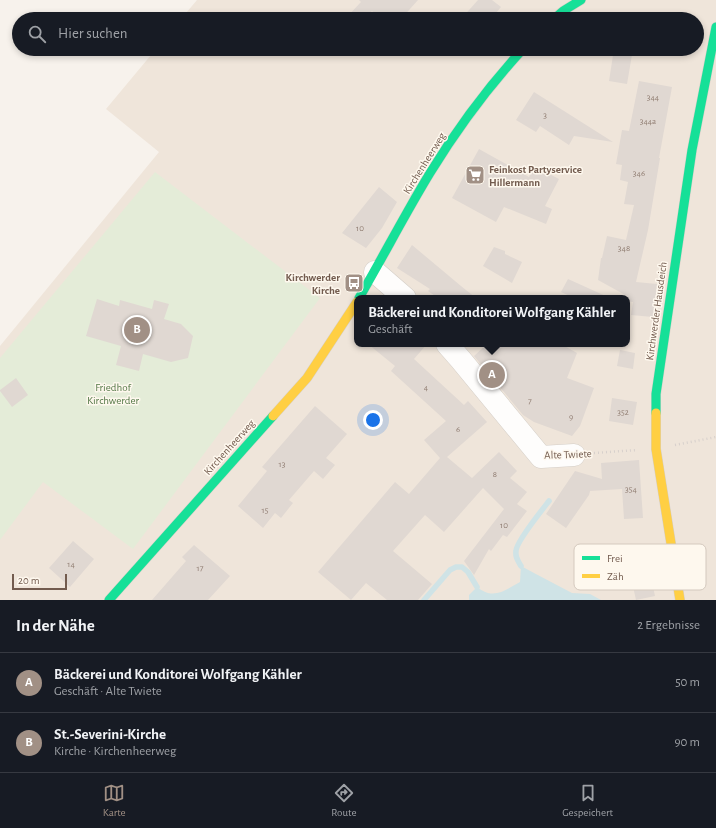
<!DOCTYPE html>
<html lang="de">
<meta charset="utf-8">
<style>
body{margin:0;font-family:"Alegreya Sans",sans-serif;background:#20242c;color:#f1f3f6}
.scale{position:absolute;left:12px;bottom:10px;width:55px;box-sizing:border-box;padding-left:4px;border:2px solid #725b4e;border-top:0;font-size:11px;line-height:14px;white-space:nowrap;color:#725b4e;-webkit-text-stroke:3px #fef8ee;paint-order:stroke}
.you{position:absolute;left:373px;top:420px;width:14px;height:14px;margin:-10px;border:3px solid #fff;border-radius:50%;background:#1a73e8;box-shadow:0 0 0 6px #1a73e833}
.badge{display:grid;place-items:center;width:26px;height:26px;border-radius:50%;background:#a19085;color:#fff;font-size:13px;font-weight:700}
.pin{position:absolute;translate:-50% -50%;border:2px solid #fff;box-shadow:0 1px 4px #0006}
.popup{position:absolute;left:354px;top:295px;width:276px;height:52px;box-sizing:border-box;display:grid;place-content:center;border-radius:8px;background:#171b24;filter:drop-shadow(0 1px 3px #0005);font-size:13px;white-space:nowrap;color:#9ea1a6}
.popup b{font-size:15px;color:#f1f3f6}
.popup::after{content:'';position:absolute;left:50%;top:100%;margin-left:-8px;border:8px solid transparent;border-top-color:#171b24}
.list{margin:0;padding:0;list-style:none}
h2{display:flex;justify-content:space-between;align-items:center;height:52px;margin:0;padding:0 16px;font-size:17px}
h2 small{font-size:13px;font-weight:400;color:#9ea1a6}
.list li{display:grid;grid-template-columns:26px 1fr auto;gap:12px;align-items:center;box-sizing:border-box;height:60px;padding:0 16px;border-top:1px solid #363941}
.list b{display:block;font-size:15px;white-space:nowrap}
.list p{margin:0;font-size:13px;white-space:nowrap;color:#9ea1a6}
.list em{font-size:13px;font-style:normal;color:#9ea1a6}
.icon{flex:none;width:22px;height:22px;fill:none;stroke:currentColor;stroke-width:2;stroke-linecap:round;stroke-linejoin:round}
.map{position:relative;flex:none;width:716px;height:600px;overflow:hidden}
.search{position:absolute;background:#171b24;box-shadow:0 2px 6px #0003;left:12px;right:12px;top:12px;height:44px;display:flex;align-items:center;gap:10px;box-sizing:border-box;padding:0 14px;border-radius:22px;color:#9ea1a6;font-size:15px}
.sheet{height:172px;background:#171b24}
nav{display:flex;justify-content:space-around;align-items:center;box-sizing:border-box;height:56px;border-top:1px solid #363941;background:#171b24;font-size:11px;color:#9ea1a6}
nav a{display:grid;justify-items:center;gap:2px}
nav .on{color:#a19085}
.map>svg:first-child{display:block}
.residential{fill:#efe5da;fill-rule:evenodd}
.green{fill:#e4ecd8}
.water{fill:#cfe3e6}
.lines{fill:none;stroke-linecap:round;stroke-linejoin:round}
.stream{stroke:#cfe3e6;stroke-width:5.5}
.building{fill:#e0d8d2}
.street-casing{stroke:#d4cec7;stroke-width:23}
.fast-casing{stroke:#d6cfc8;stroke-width:10}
.slow-casing{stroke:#d6cfc8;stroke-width:10}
.path{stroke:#d7d0cc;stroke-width:2.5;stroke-dasharray:1 3;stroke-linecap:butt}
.street{stroke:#fefdfc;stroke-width:22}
.fast{stroke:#16e098;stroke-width:9}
.slow{stroke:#ffcf43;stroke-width:9}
.labels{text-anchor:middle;stroke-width:3;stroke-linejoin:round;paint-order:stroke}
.number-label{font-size:9px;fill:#907d72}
.street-label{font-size:11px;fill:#725b4e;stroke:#fef8ee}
.poi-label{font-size:11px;font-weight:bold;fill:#725b4e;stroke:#fef8ee;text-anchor:start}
.park-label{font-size:11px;fill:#547847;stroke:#fef8ee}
.key{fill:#fef8ee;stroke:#d4c9be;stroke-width:1}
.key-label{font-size:11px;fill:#725b4e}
</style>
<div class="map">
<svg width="716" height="600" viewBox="0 0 716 600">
<rect width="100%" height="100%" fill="#f7f2ec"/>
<path class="residential" d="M197 0H716V600H0V346L159 152 106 109 156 49H697V19H181ZM357 298H627V344H357Z"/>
<path class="green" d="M155 172 320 298 133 549 43 482 0 540V358Z"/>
<path class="water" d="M521 566 534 573 572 593 590 594 601 600H469V595L477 587C493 600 504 591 520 582Z"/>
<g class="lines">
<path class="stream" d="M521 566C518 561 515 557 516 551 516 542 542 510 549 501
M424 600 450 570 456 567H462L468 572 477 587"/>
</g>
<path class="building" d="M359 0H418L401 19H380L372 11 365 19H345L361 2Z
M478 0H492L501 7 491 19H461Z
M614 49H633L627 84 609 81Z
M639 81 672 87 659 158H660L648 230 636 282 657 284 653 317 631 315 633 302 627 301V296L598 280 601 258H602L607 236 626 240 634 205 624 204 628 182 620 180 622 165 616 164 622 130 629 131Z
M534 92 613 142 574 136 569 145 540 126 536 132 516 120Z
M479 149 529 177 534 166 559 179 545 206 552 209 546 224 504 207 496 222 452 198Z
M379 187 397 202 382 228 366 248 342 233Z
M412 245 461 286 476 298H438L428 291 430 289 397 268Z
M494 247 505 251V254L522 262 512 283 483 266Z
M568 279 610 298H574L561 292Z
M97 299 119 306 120 300 152 309 154 300 169 304 164 319 181 324 193 336 188 358 171 362 143 354 139 371 116 365 121 346 86 336Z
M368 344H427L414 359 464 405 468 401 487 422 447 457 472 478 499 452 517 471 510 478 527 492 517 504 527 511 507 537 503 535 491 551 489 549 474 575 464 561 504 509 483 488 444 532 425 515 393 551 432 584 418 600H387L366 583 351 600 318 572 395 482 409 494 440 458 424 440 446 421 391 371 395 366Z
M487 344H561L577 353 567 378 594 388 580 426 572 436 534 422 523 415 474 356Z
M620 350 635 353 633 369 617 366Z
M16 378 28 395 12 407 0 391V390Z
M612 398 637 402 633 425 609 421Z
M315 406 347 434 326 458 335 465 323 479 314 471 289 500 293 503 281 518 275 513 263 528 238 506 267 471 262 467Z
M639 460 643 518 624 519 622 489 590 491 589 495 566 528 546 514 575 471 602 479 601 463Z
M73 541 94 559 70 587 49 568Z
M194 545 230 576 208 600H152L186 561 182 557Z
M650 573 655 596 636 600 631 577Z"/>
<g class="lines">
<g class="street-casing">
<path id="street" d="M375 272 405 298
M447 344 461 360 541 457 574 455"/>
</g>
<g class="fast-casing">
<path id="fast" d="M554 19 563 11 581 0
M359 298C383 257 405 214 430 173 457 129 488 87 523 49
M656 413V394L692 150 716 27
M109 600 273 416"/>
</g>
<g class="slow-casing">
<path id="slow" d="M656 413V449L680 600
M273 416 307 378 357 302"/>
</g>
<path class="path" d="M675 445 716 437
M594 453 637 450"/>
<use href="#street" class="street"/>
<use href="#fast" class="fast"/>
<use href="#slow" class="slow"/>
</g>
<defs>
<g id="supermarket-square" transform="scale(1)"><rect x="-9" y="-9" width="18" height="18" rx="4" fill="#a19085" stroke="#fef8ee"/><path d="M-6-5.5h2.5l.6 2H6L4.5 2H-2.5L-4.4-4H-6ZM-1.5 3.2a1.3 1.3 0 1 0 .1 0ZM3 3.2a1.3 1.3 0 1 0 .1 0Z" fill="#fff"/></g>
<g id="bus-square" transform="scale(1)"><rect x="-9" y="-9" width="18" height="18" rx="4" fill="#a19085" stroke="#fef8ee"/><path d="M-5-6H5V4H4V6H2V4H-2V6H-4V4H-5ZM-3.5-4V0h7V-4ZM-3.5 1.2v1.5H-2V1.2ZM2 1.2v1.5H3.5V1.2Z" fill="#fff"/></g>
</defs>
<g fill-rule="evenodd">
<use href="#supermarket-square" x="475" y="175"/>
<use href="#bus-square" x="354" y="283"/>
</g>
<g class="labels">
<g class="number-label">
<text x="653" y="100">344</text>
<text x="545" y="118">3</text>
<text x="648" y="124">344a</text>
<text x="639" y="176">346</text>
<text x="360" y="231">10</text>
<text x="624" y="251">348</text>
<text x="426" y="390">4</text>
<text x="530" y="404">7</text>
<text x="623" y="415">352</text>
<text x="571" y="420">9</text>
<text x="458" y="432">6</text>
<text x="282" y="467">13</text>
<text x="495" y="477">8</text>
<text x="631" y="492">354</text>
<text x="265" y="513">15</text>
<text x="504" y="528">10</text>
<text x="71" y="567">14</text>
<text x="200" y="571">17</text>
</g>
<g class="street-label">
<text transform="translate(424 163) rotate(-58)" y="4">Kirchenheerweg</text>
<text transform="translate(656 311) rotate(-82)" y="4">Kirchwerder Hausdeich</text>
<text transform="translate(229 447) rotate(-48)" y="4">Kirchenheerweg</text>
<text transform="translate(568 454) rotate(-2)" y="4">Alte Twiete</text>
</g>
<g class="poi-label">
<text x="489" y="173">Feinkost Partyservice<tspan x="489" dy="13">Hillermann</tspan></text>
<text x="340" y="281" text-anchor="end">Kirchwerder<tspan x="340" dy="13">Kirche</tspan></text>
</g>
<g class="park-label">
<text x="113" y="391">Friedhof<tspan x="113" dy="13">Kirchwerder</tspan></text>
</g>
</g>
<rect x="574" y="544" width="132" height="46" rx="6" class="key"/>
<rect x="582" y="556" width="18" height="4" fill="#16e098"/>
<rect x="582" y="574" width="18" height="4" fill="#ffcf43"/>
<g class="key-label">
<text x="607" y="562">Frei</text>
<text x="607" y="580">Zäh</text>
</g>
</svg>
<div class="scale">20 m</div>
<div class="you"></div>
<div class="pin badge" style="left:492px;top:375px">A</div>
<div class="popup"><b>Bäckerei und Konditorei Wolfgang Kähler</b>Geschäft</div>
<div class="pin badge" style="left:137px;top:330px">B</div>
<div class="search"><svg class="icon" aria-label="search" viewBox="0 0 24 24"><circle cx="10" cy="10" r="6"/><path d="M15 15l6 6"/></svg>Hier suchen</div>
</div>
<section class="sheet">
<h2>In der Nähe<small>2 Ergebnisse</small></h2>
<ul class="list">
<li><span class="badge">A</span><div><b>Bäckerei und Konditorei Wolfgang Kähler</b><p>Geschäft · Alte Twiete</p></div><em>50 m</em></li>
<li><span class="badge">B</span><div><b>St.-Severini-Kirche</b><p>Kirche · Kirchenheerweg</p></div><em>90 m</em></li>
</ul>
</section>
<nav>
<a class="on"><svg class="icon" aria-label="map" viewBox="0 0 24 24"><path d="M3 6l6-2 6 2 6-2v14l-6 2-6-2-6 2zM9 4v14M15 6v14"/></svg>Karte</a>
<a><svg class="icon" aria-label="directions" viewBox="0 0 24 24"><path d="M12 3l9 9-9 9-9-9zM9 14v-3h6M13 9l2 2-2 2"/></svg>Route</a>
<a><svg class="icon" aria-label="saved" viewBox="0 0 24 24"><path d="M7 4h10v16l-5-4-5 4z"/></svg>Gespeichert</a>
</nav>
